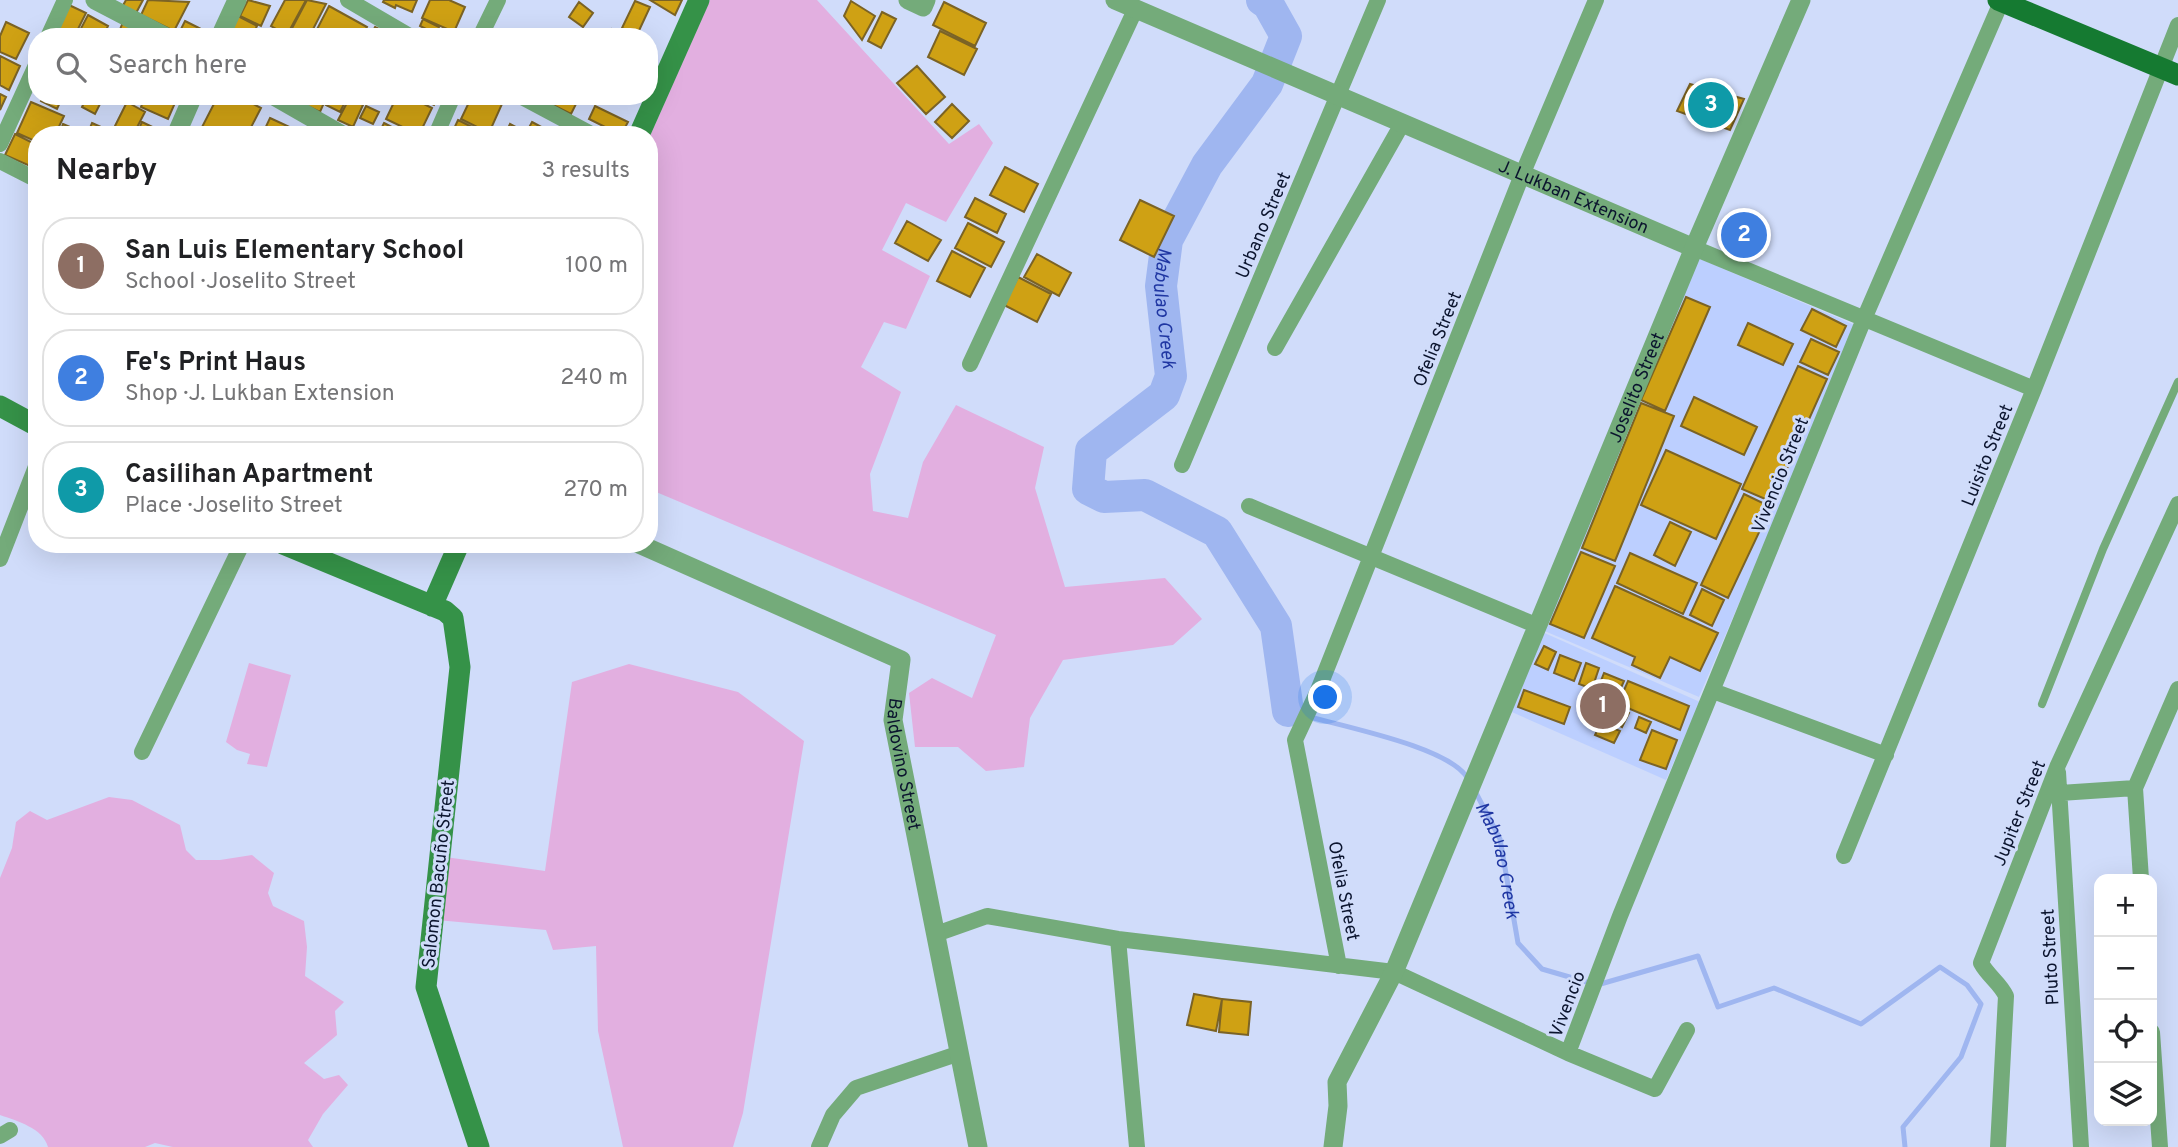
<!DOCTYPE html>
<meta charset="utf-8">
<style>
body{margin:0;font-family:Overpass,sans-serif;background:#f6f6f6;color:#202124}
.controls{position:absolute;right:21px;bottom:21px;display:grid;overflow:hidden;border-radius:14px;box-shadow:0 7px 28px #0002}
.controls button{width:63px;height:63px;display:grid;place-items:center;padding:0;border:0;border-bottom:2px solid #e0e0e0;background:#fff;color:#202124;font:35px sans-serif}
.you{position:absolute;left:1326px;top:698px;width:24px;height:24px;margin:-18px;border:5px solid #fff;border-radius:50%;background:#1a73e8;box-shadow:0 0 0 10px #1a73e833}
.badge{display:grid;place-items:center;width:46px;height:46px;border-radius:50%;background:#7a6635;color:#fff;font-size:23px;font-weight:700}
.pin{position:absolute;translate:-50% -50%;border:4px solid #fff;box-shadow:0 2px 7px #0006}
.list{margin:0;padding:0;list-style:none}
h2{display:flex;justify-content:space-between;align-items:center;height:91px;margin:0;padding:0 28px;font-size:30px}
h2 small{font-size:23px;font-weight:400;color:#757577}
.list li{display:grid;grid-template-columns:46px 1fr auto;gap:21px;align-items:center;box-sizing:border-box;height:98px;margin:0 14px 14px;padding:0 14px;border:2px solid #e0e0e0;border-radius:28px}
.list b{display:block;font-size:26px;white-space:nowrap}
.list p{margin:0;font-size:23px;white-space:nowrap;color:#757577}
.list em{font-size:23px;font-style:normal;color:#757577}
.icon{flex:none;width:38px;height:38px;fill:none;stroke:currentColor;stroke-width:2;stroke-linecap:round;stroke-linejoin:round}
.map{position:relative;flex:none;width:2178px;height:1147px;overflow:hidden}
.search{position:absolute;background:#fff;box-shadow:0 7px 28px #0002;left:28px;top:28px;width:630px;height:77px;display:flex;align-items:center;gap:18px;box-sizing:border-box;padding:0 24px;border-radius:28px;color:#757577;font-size:26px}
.panel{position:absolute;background:#fff;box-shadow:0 7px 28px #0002;left:28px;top:126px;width:630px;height:427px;border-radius:28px}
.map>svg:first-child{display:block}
.built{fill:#bccfff}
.green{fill:#e2afe0}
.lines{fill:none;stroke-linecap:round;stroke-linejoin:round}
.stream{stroke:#9fb6f0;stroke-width:5}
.river{stroke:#9fb6f0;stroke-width:32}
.building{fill:#cfa114;stroke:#7b6325;stroke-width:2}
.service{stroke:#74ab7a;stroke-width:8}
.minor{stroke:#74ab7a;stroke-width:16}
.tertiary{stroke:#74ab7a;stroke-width:19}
.secondary{stroke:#359248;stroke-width:21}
.primary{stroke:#157a31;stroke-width:21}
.labels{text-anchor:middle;stroke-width:6;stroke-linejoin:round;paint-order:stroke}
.street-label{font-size:18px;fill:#0b142e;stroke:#d0dcfa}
.water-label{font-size:19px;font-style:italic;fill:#1f36a2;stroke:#d0dcfa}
</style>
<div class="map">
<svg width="2178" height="1147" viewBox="0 0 2178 1147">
<rect width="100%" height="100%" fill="#d0dcfa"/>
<path class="built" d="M1698 258 1857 326 1699 697 1540 629Z
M1540 631 1700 702 1666 780 1505 709Z"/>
<path class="green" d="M710 0H817L949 144 979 124 993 143 946 222 906 203 882 250 930 276 906 329 884 322 861 367 901 392 870 474 873 511 908 518 923 462 956 405 1044 447 1035 488 1065 587 1165 578 1202 619 1173 645 1063 660 1030 718 1024 767 986 771 958 747H915L909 693 932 678 972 698 996 635 649 489V138Z
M249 663 291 675 267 767 247 764 250 754 237 750 226 742Z
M629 664 738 692 804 741 743 1113 733 1147H623L598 1031 596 946 553 950 546 930 437 920 445 857 545 871 572 682Z
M109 797 132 800 180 825 186 850 196 860H220L252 855 274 873 268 893 273 906 304 921 307 947 305 976 344 1002 335 1011 337 1035 304 1063 324 1079 339 1075 348 1085 323 1114 308 1140 313 1147H173L155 1143 145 1147H48C43 1128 17 1121 0 1115V878L12 848 16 822 30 811 47 820Z"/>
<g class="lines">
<g class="stream">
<path d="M1288 711C1328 724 1450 745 1468 779"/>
<path id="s1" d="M1475 791 1500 839 1518 943 1542 969 1597 985 1698 956 1718 1007 1774 988 1861 1024 1940 967 1967 985 1981 1004 1961 1057 1903 1127 1905 1147"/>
</g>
<path class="river" id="s2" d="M1262 0 1268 4 1286 36 1267 84 1207 165 1167 240 1161 286 1171 376 1164 395 1091 451 1088 489 1104 497 1145 495 1217 532 1276 626 1288 711"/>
</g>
<path class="building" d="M126 0H143L135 15 121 9Z
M148 0 189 2 174 31 141 15Z
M248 0 270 6 261 26 240 16Z
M285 0H306L287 35 271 26Z
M307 0 326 4 309 37H293L289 34Z
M384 0H417L412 12 396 5 395 8 383 2Z
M430 0H449L465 7 454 32 422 18Z
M650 0H682L675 15Z
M635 1 650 7 637 35 622 28Z
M851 1 875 16 862 40 844 16Z
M579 2 593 13 583 27 569 17Z
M944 2 986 23 975 46 933 25Z
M69 5 86 13 74 37H53Z
M329 6 367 27 362 37H313Z
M882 12 896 19 881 48 868 41Z
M88 15 108 26 103 37 77 36Z
M236 15 257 26 252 37 229 28Z
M423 19 439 27 436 34 420 26Z
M185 21 205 31 202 37H177Z
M6 22 29 33 16 59 0 52V36Z
M123 22 147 32 145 37H117Z
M375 27 395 37H370Z
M612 29 629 37H609Z
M940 31 977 49 964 75 928 57Z
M0 56 20 66 9 90 0 85Z
M917 66 945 97 926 114 897 83Z
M1690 84 1744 99 1730 130 1677 111Z
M0 94 6 97 0 110Z
M43 96H63L57 109 41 101Z
M87 96H104L95 114 82 107Z
M145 96H178L168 119 141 107Z
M218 96H238L261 108 247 135H212L201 129Z
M305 96H327L320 112 301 103Z
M331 96 347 98 340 112 326 105Z
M370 96H387L384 103Z
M397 96H408L432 108 419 135 386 119Z
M415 96H439L434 105Z
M472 96H486L502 104 489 133 461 119Z
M555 96H580L571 114 551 104Z
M349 99 363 105 353 127 338 120Z
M31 102 64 116 55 135H37V142L17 133Z
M127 102 145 112 133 135H116L112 132Z
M952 104 969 121 952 138 935 122Z
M366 106 379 112 373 124 360 118Z
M595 106 628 122 621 135 589 119Z
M270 118 296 130 294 135H262Z
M458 120 484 133 483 135H451Z
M142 122 165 133 164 135H136Z
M532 122 547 130 545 135H525Z
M92 123 110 131 108 135H87Z
M384 123 407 135H378Z
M63 124 86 134V135H59Z
M510 124 525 132 524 135H505Z
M15 134 37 145V169L5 155Z
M1005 167 1038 184 1024 212 990 195Z
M975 198 1006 214 997 233 965 217Z
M1140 200 1174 216 1154 257 1120 240Z
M907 221 941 240 928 261 895 243Z
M968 223 1004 242 991 267 955 248Z
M952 251 985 268 970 297 937 281Z
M1037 254 1071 273 1059 296 1024 277Z
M1018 277 1051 294 1037 322 1004 305Z
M1686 297 1710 307 1665 411 1641 400Z
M1812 309 1846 326 1836 347 1801 330Z
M1748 323 1793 344 1783 365 1738 345Z
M1811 339 1839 352 1828 375 1800 362Z
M1798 366 1827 379 1772 502 1742 489Z
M1694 397 1757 427 1744 455 1681 426Z
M1641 403 1674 416 1615 561 1582 548Z
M1666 450 1741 484 1716 539 1641 505Z
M1744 494 1771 507 1728 598 1701 585Z
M1670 522 1691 532 1675 566 1654 555Z
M1581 552 1615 566 1584 638 1550 624Z
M1630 553 1697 583 1683 614 1617 583Z
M1615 586 1718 633 1700 671 1670 657 1660 678 1632 665 1635 657 1592 638Z
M1702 589 1724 600 1712 626 1690 615Z
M1544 646 1556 652 1548 670 1535 664Z
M1560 655 1581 663 1574 681 1554 673Z
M1586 663 1599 668 1592 689 1579 684Z
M1604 673 1624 681 1616 699 1597 691Z
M1628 681 1689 706 1680 730 1618 704Z
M1524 690 1570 707 1564 724 1518 707Z
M1612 704 1629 713 1622 727 1605 717Z
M1639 717 1651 722 1646 733 1635 728Z
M1601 723 1620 731 1614 743 1595 735Z
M1652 730 1677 740 1666 769 1640 760Z
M1194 994 1222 999 1216 1031 1187 1025Z
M1222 999 1251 1002 1248 1035 1219 1032Z"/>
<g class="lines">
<path class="service" d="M2042 704 2103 549 2178 382"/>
<path class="minor" d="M348 0 411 37
M48 37 65 0
M480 37 498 0
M520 96 593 135
M436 135 453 96
M0 144 37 63
M0 161 37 180
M1694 248 2034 389
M1275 348 1402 124
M970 364 1136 8
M1182 465 1378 0
M1249 506 1538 626
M0 559 37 464
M1713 691 1886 755
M142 752 242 544
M2058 772 2081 1147
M2060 793 2135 788
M1844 856 2034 389 2178 25
M2141 879 2135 788 2178 689
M936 934 987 916 1118 939 1394 972 1568 1053 1655 1089 1687 1030
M1118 939 1137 1147
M1339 966 1295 740 1317 693 1522 175 1596 0
M2152 1032 2160 1147
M1568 1053 1620 916 1864 319 2002 0
M0 1136 10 1130
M819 1147 833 1115 856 1088 960 1053
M1998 1147 2006 996C2000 983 1988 976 1981 963L2058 765 2178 504"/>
<g class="tertiary">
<path d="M95 0 166 37"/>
<path d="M908 0 923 7 926 0"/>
<path id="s3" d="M1115 0 1694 248"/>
<path d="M220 37 237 0"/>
<path d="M274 96 342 135"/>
<path d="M176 135 193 96"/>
<path id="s4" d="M639 544 901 660 893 720 978 1147"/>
<path id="s5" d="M1333 1147 1338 1106 1337 1082 1394 972 1694 248 1801 0"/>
</g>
<path class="secondary" d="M639 135 699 0
M0 406 37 426
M283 544 445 611 453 618 460 667 426 987 479 1147
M432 606 459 544"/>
<path class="primary" d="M1998 0 2178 75"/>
</g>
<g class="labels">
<g class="street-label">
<text dy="6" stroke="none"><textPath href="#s3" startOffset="499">J. Lukban Extension</textPath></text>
<text transform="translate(1263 225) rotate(-67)" y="6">Urbano Street</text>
<text transform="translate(1437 339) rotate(-68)" y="6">Ofelia Street</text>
<text dy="6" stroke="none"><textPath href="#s5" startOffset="822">Joselito Street</textPath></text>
<text transform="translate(1987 455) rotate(-68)" y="6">Luisito Street</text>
<text transform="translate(1780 475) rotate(-68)" y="6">Vivencio Street</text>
<text dy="6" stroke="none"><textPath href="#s4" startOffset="392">Baldovino Street</textPath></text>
<text transform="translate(2019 813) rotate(-68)" y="6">Jupiter Street</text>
<text transform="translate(438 874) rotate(-84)" y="6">Salomon Bacuño Street</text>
<text transform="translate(1344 891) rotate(79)" y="6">Ofelia Street</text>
<text transform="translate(2050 957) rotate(-93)" y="6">Pluto Street</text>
<text transform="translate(1567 1004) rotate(-69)" y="6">Vivencio</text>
</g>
<g class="water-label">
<text dy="7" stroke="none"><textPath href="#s2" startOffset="350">Mabulao Creek</textPath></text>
<text dy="7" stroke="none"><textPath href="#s1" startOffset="74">Mabulao Creek</textPath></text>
</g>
</g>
</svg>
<div class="controls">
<button>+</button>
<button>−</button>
<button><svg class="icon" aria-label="locate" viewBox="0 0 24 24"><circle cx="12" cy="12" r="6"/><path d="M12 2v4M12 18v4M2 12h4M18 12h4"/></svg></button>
<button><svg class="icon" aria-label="layers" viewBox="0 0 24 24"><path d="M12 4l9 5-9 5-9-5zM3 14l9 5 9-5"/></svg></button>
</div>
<div class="you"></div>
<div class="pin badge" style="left:1603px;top:706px;background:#8d6e63">1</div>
<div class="pin badge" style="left:1744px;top:235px;background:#3f7fe0">2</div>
<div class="pin badge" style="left:1711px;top:105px;background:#0f9aa8">3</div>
<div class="search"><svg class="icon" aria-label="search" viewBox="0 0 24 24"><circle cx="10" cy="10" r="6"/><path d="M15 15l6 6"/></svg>Search here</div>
<section class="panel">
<h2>Nearby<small>3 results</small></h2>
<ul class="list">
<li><span class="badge" style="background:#8d6e63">1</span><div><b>San Luis Elementary School</b><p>School · Joselito Street</p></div><em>100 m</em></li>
<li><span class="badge" style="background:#3f7fe0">2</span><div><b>Fe's Print Haus</b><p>Shop · J. Lukban Extension</p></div><em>240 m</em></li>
<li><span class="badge" style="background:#0f9aa8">3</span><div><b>Casilihan Apartment</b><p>Place · Joselito Street</p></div><em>270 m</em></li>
</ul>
</section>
</div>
